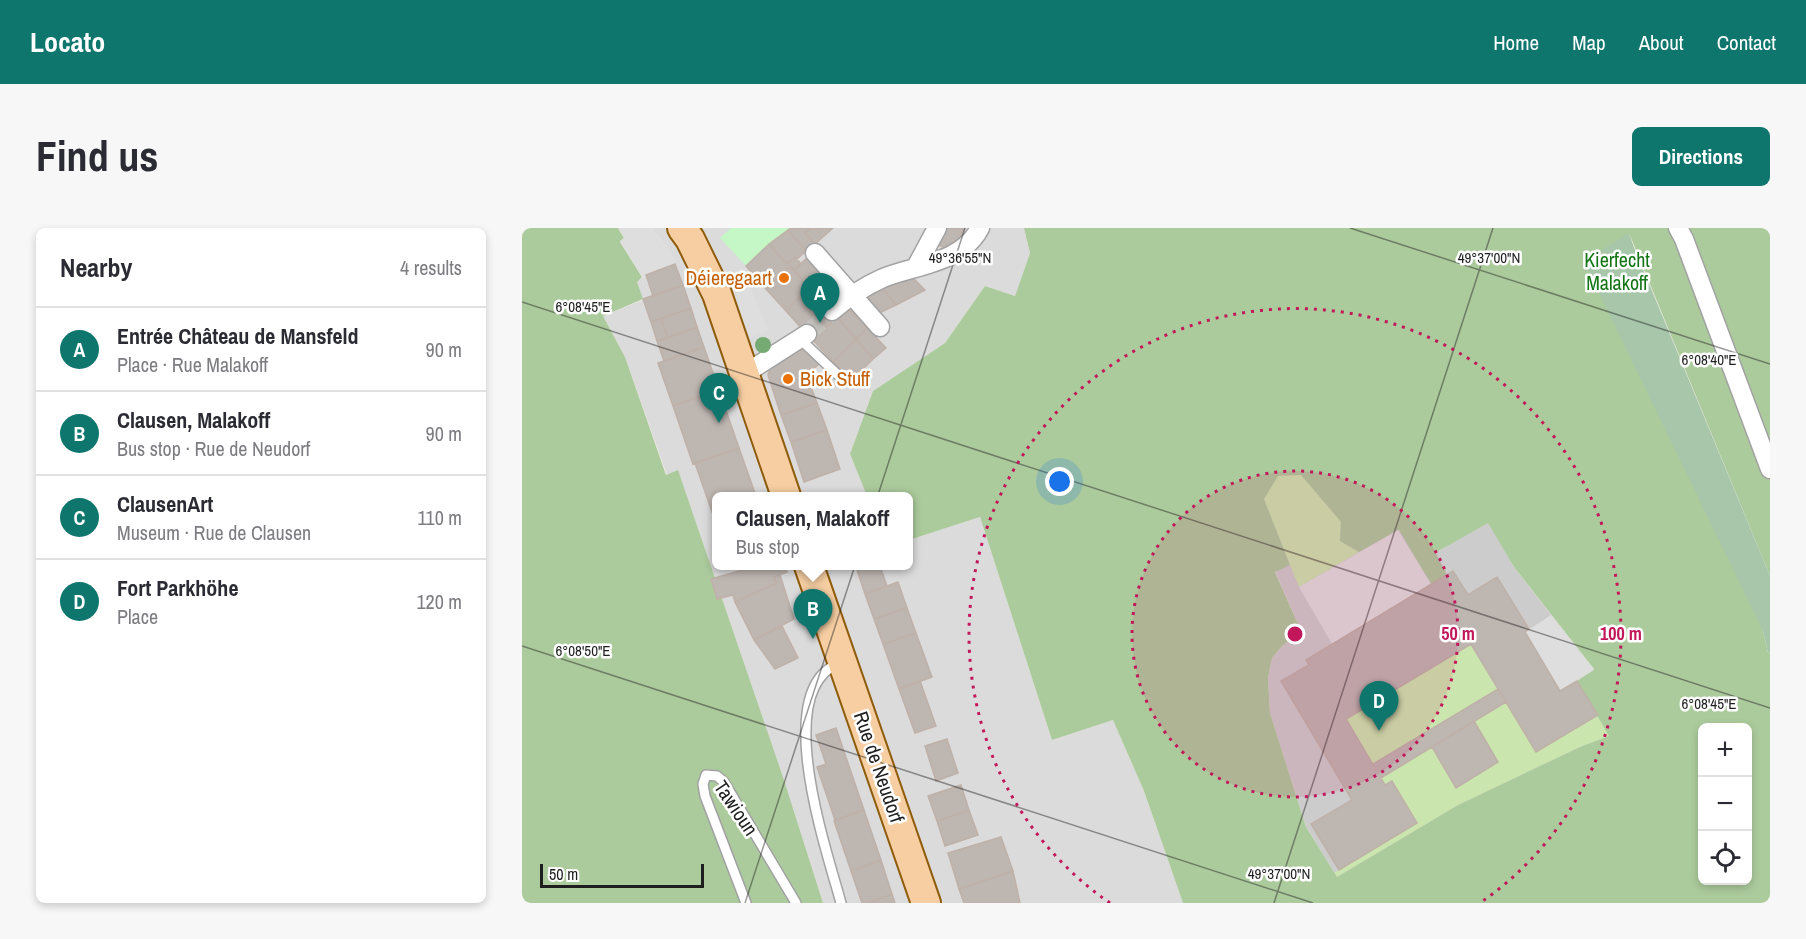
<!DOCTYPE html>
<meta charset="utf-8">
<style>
body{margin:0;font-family:"Archivo Narrow",sans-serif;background:#f7f7f7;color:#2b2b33}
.controls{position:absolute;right:18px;bottom:18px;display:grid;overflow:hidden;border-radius:9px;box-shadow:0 3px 9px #0003}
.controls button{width:54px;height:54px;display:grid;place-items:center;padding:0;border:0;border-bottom:2px solid #e1e1e2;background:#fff;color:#2b2b33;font:30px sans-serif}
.scale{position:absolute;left:18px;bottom:15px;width:164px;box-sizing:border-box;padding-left:6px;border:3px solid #1e1e1e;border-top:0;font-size:16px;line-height:21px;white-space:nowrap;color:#1e1e1e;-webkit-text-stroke:4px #fff;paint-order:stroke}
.you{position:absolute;left:538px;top:254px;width:21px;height:21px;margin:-15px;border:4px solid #fff;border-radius:50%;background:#1a73e8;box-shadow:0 0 0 9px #1a73e833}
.badge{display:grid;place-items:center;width:39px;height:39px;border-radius:50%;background:#0f766e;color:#fff;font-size:20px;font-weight:700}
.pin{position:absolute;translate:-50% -50px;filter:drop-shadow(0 2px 3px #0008)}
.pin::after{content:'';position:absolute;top:32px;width:21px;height:18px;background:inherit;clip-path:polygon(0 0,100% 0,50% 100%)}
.popup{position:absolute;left:190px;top:264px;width:201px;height:78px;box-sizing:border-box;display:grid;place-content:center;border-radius:9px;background:#fff;filter:drop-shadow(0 2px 4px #0005);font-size:20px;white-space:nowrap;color:#7c7c81}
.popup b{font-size:22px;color:#2b2b33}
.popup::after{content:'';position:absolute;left:50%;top:100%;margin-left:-12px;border:12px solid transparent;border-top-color:#fff}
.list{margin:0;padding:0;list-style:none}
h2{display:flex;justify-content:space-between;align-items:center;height:78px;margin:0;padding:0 24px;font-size:26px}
h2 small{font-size:20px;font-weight:400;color:#7c7c81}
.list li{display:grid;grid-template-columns:39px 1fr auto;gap:18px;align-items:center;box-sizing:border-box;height:84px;padding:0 24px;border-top:2px solid #e1e1e2}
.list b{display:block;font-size:22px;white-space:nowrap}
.list p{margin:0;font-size:20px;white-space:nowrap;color:#7c7c81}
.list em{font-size:20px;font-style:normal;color:#7c7c81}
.icon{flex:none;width:33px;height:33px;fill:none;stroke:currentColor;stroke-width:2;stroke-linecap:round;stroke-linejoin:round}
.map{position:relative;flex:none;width:1248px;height:675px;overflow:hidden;border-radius:9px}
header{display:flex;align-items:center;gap:36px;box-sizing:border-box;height:84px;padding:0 30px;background:#0f766e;color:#fff}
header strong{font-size:28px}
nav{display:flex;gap:33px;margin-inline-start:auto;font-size:21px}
.intro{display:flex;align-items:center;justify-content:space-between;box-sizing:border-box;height:144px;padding:0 36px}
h1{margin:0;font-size:42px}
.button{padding:15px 27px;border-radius:9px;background:#0f766e;color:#fff;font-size:21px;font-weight:700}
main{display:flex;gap:36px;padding:0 36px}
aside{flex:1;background:#fff;border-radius:9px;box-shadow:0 3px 9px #0003}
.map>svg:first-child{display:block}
.residential{fill:#dcdbdb}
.religious{fill:#ccc}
.grass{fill:#cbe5ae}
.forest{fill:#accb9c;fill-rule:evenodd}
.cemetery{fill:#a7c6aa}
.park{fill:#c4f6c6}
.parking{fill:#dedede}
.building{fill:#beb6b1;stroke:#bfb1a8;stroke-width:1.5}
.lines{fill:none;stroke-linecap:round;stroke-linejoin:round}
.street-tunnel{stroke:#c4c2bd;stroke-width:18;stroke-dasharray:18 9;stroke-linecap:butt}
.lane-casing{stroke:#a2a2a2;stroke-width:12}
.street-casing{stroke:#a2a2a2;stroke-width:21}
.primary-casing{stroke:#8e5c0a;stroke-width:32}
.lane{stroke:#fff;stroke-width:9}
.street{stroke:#fff;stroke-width:18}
.primary{stroke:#f6cea2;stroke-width:28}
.tree{fill:#76aa73}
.ticks{fill:none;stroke:#1e1e1e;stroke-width:1.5;stroke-opacity:0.45}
.ring{fill:none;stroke:#c2185b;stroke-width:3;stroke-dasharray:3 6}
.food-dot{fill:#e8710a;stroke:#fff;stroke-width:2}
.labels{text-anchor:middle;stroke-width:5;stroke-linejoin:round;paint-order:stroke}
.park-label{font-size:20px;fill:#137516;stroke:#fff}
.food-label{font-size:20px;fill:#c56008;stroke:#fff;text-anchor:end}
.street-label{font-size:20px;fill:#1e1e1e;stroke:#fff}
.ticks-label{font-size:15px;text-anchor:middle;fill:#1e1e1e;stroke:#fff;stroke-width:5;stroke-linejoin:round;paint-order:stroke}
.centre{fill:#c2185b;stroke:#fff;stroke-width:3}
.ring-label{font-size:18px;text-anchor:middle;font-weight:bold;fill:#c2185b;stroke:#fff;stroke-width:5;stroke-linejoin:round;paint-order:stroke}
</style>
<header>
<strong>Locato</strong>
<nav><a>Home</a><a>Map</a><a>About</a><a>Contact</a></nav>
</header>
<div class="intro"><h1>Find us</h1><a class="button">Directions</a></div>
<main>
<aside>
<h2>Nearby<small>4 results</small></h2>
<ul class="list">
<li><span class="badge">A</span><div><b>Entrée Château de Mansfeld</b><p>Place · Rue Malakoff</p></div><em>90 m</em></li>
<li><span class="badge">B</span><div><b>Clausen, Malakoff</b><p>Bus stop · Rue de Neudorf</p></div><em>90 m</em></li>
<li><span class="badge">C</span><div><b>ClausenArt</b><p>Museum · Rue de Clausen</p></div><em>110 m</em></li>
<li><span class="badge">D</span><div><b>Fort Parkhöhe</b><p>Place</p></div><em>120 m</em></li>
</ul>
</aside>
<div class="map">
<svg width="1248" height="675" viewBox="0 0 1248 675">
<rect width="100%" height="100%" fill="#eeebe5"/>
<path class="residential" d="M130 0H502L508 25 493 68 463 58 423 115 351 163 328 226 345 268H195V338H387V312L458 289 530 512 591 492 622 563 661 675H301L261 549 156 243 145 247 103 129 81 88 121 72 114 54 124 47 153 36 148 24Z"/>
<path class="religious" d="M741 271 819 294 876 302 913 325 966 294 992 339 1072 442 1055 453 1088 508 1058 519 936 577 815 649 784 599 748 485 746 450 750 430 761 417 780 405 753 343 768 337Z"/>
<path class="grass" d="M779 246 819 294 818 313 837 324 777 359 741 271 756 248Z
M949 416 976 461 851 536 824 491Z
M984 474 1014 524 1076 487 1088 508 1058 519 936 577 815 649 812 645 895 595 870 553 863 557 859 550 910 519 934 560 976 534 952 493Z"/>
<path class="forest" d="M0 0H96L102 10 98 14 120 49 115 54 121 71 81 88 103 129 144 247 156 242 261 549 301 675H3L0 668Z
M502 0H1248V348L1107 5 1241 403 1246 425 1248 424V675H661L622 563 591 492 530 512 458 289 387 312V268H345L328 226 351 163 423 115 463 58 493 68 508 25ZM779 247 819 294 818 313 837 324 877 302 909 356 925 347 913 325 966 295 992 339 1072 441 1055 453 1087 508 1058 519 936 577 815 649 784 599 748 485 746 450 750 430 761 417 780 405 753 344 768 337 742 271 756 248ZM1180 500H1226V652H1180Z"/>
<path class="cemetery" d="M1106 5 1248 348V424L1246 425 1241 403 1062 34Z"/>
<path class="park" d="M209 0H269L224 38 198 10Z"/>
<path class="parking" d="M96 0H130L148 24 153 36 120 49 98 13 102 10Z
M220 40 246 102 226 110 201 48Z
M876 302 909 356 810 416 777 359Z
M1029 387 1072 442 1038 463 1003 404Z"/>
<path class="building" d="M269 0H289L283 5 293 16 284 23 266 2Z
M289 0H311L293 16 283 5Z
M422 0H443L436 11 427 22 414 16Z
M266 2 284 23 275 31 273 29 265 36 247 16Z
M247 16 265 36 273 29 279 36 272 42 268 38 244 61 224 38Z
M289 26 303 44 287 60 272 42Z
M153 36 161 57 131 68 124 47Z
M268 38 287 60 264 83 244 61Z
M303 44 313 55 297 69 287 60Z
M389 48 403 62 374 77 359 59Z
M161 57 169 80 129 94 121 71Z
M359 59 374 77 353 87 335 69Z
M287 60 305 77 280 101 264 83Z
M305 77 315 89 291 112 280 101Z
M325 79 345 100 334 111 315 89Z
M169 80 175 99 146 110 139 91Z
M315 89 334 111 311 134 291 112Z
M139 91 146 110 135 113 129 94Z
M175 99 182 119 142 133 135 113Z
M345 100 364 120 351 131 334 111Z
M334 111 351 131 329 153 311 134Z
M182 119 197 162 151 178 136 135Z
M281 119 297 136 285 147 293 157 289 159 295 175 259 187 246 147 248 140Z
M197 162 217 220 171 236 151 178Z
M295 175 305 202 269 214 259 187Z
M305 202 318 241 282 254 269 214Z
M217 220 234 268H195V282L190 284 173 235Z
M234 338H262L265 344 252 349 255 355 213 374 211 367 195 371 189 351Z
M348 338H358L365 358 343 366 335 342Z
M931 343 946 367 975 349 1007 401 1003 404 1038 463 1055 453 1076 487 1014 524 949 416 824 491 863 557 870 553 895 595 817 642 789 596 830 572 759 453 787 437 784 432Z
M258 347 272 391 232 412 213 374 255 355 252 349Z
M376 354 385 380 352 391 343 366Z
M385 380 394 405 361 416 352 391Z
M260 398 276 430 253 441 232 412Z
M394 405 410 449 377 461 361 416Z
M398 453 414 498 393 505 377 461Z
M976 461 984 474 859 550 851 536Z
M952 493 976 534 934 560 910 519Z
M314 500 342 582 313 592 295 539 304 536 294 507Z
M425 511 436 545 414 553 403 518Z
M439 557 447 582 415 593 406 568Z
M342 582 359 632 329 643 312 593Z
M447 582 456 607 423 618 415 593Z
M479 609 491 643 437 661 426 625Z
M359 632 370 666 346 675H340L329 643Z
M491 643 498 675H442L437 661Z
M370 666 373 675H346Z"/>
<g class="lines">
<path class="street-tunnel" d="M285 106 310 83"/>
<g class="lane-casing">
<path id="lane" d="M278 111 317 148
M318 435C248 460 305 623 319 675
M224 675 183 568 181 556 184 547 195 548 202 554 274 675"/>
</g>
<g class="street-casing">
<path id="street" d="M1156 0 1162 11 1248 241
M293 25 358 99
M394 39 415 0
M310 83C326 69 341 59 361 50 394 37 440 35 458 0
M224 145 285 106"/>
</g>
<g class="primary-casing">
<path id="primary" d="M160 0 168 11 195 66 264 268
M287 338 404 675"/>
</g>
<use href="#lane" class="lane"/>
<use href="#street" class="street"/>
<use href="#primary" class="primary"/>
</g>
<circle class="tree" cx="241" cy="117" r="8"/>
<path class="ticks" d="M828 0 1248 136M0 74 1248 480M0 418 791 675M223 675 443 0M752 675 971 0"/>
<circle cx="773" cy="406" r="163" fill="#c2185b" fill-opacity=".12"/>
<g class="ring">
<circle cx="773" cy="406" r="163"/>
<path d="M588 675A326 326 0 1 1 958 675"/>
</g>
<g class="food-dot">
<circle cx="262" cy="50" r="6"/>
<circle cx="266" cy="151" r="6"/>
</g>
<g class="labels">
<g class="park-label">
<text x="1095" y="39">Kierfecht<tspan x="1095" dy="23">Malakoff</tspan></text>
</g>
<g class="food-label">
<text x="250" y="57">Déieregaart</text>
<text x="278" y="158" text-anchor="start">Bick Stuff</text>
</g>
<g class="street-label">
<text transform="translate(357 539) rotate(71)" y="7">Rue de Neudorf</text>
<text transform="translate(214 580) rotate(56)" y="7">Tawioun</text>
</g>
</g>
<g class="ticks-label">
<text x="438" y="35">49°36'55"N</text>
<text x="967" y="35">49°37'00"N</text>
<text x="61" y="84">6°08'45"E</text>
<text x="1187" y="137">6°08'40"E</text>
<text x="61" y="428">6°08'50"E</text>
<text x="1187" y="481">6°08'45"E</text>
<text x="757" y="651">49°37'00"N</text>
</g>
<circle cx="773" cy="406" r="9" class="centre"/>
<g class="ring-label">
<text x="936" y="412">50 m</text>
<text x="1099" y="412">100 m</text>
</g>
</svg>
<div class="controls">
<button>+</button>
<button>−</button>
<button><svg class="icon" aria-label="locate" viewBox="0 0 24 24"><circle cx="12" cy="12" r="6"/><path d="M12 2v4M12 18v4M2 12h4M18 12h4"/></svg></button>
</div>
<div class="scale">50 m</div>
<div class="you"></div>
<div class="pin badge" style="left:298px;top:95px">A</div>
<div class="pin badge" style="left:291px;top:411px">B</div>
<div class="popup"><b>Clausen, Malakoff</b>Bus stop</div>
<div class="pin badge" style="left:197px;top:195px">C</div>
<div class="pin badge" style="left:857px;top:503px">D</div>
</div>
</main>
